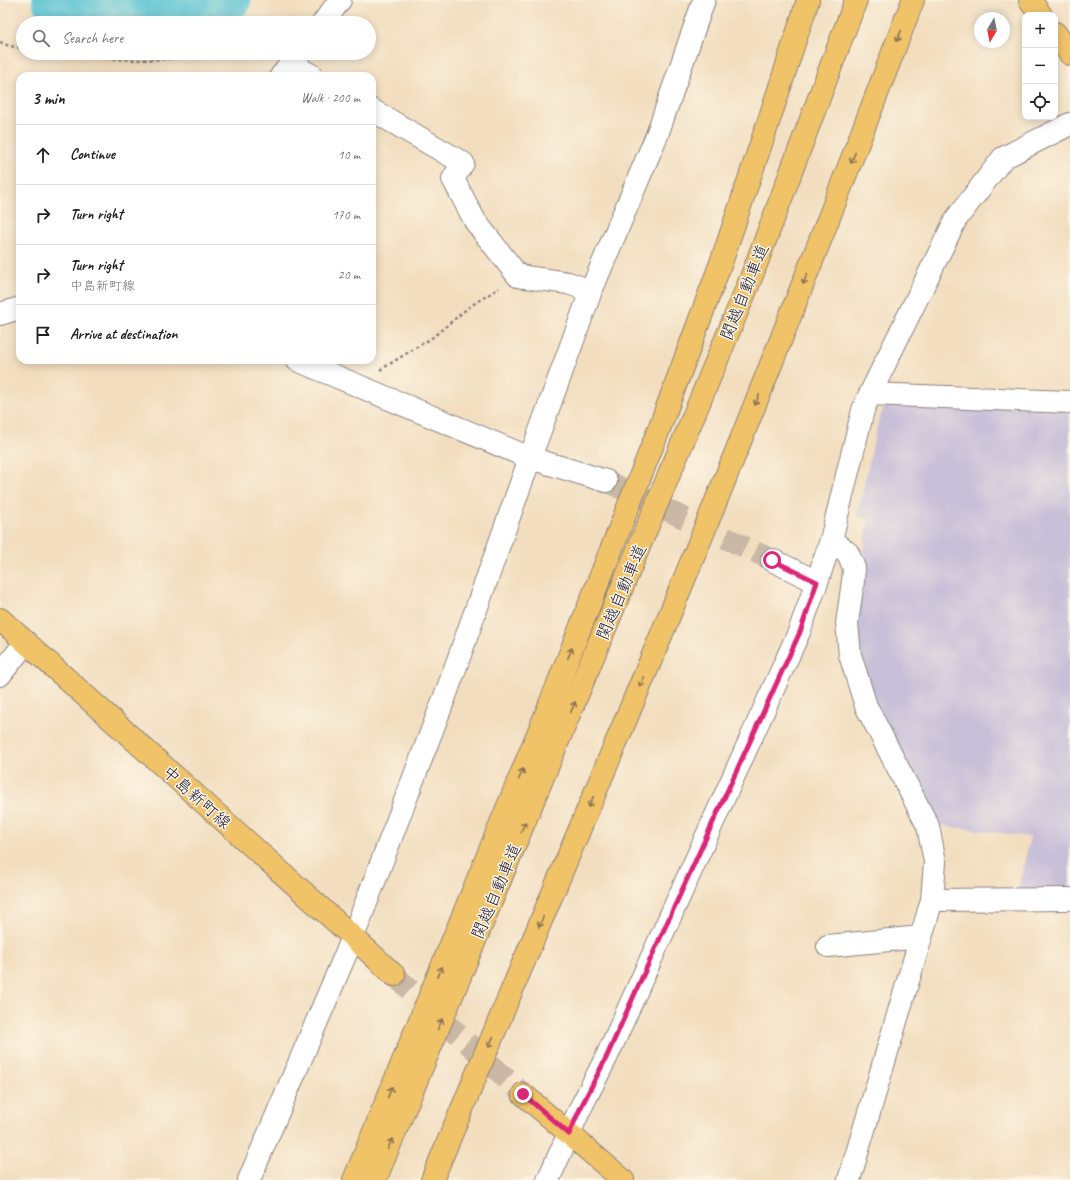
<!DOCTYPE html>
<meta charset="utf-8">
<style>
body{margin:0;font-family:Caveat,"Klee One",sans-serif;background:#f2f2f2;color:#202124}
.controls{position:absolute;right:12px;top:12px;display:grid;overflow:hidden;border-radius:8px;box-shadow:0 2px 10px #0003}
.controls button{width:36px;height:36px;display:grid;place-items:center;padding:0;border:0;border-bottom:1px solid #e0e0e0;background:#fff;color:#202124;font:20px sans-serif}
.compass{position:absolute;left:974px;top:12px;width:36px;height:36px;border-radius:50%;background:#fff;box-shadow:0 2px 10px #0003;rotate:190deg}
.stop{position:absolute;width:12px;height:12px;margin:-9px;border:3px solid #db2777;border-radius:50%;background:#fff}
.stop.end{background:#db2777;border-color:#fff;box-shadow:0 1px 4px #0008}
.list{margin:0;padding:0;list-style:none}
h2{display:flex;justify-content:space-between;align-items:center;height:52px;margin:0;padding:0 16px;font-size:17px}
h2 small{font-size:13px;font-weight:400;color:#757577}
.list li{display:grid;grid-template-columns:26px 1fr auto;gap:12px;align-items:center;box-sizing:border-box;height:60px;padding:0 16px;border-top:1px solid #e0e0e0}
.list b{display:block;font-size:15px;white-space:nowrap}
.list p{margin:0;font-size:13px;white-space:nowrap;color:#757577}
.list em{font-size:13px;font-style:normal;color:#757577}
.icon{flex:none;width:22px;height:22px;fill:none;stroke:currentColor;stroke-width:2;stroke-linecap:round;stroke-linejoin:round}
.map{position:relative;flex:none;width:1070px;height:1180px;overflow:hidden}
.search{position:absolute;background:#fff;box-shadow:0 2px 10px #0003;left:16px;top:16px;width:360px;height:44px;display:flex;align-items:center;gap:10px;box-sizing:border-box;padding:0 14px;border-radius:22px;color:#757577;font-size:15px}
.panel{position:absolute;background:#fff;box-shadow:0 2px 10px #0003;left:16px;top:72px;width:360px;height:292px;border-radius:12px}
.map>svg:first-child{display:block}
.industrial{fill:#c8bfd8}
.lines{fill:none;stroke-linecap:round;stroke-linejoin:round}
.river{stroke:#58c3d2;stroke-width:42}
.minor-tunnel{stroke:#c8b8a5;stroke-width:22;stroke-dasharray:22 11;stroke-linecap:butt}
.major-tunnel{stroke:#c8b8a5;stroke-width:22;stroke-dasharray:22 11;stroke-linecap:butt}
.minor-casing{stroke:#8a807d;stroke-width:24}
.major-casing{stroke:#8a807d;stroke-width:24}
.highway-casing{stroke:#8a807d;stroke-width:24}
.path{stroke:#8a807d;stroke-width:2.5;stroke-dasharray:3 3;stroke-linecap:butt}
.minor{stroke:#fff;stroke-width:22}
.major{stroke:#f1c369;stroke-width:22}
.highway{stroke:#f1c369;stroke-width:22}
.oneway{stroke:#8a7252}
.route{stroke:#db2777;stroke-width:5}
.labels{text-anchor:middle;stroke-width:3;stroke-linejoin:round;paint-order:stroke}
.street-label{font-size:17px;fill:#22223b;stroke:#fcf5e5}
</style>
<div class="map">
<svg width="1070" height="1180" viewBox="0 0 1070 1180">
<rect width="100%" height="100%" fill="#fcf5e5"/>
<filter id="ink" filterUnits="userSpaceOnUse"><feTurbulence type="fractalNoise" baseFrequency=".025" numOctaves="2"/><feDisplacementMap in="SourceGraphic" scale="8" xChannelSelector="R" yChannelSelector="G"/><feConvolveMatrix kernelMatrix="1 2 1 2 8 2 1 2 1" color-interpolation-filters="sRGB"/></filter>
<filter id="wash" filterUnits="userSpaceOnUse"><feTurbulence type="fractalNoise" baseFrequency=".012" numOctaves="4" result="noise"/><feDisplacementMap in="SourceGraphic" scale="16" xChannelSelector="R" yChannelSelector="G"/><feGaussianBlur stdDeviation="0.9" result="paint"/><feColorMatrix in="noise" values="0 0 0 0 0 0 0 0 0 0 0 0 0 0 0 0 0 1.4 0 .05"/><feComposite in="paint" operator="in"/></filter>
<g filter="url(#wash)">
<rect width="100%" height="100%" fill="#f2debf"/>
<path class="industrial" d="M886 403 1070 408V890H1018L1030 837 936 825 875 703 859 658 854 626 868 520 857 516 878 422Z"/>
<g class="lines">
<path class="river" d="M53 0 94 7 190 15 230 0"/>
</g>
</g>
<g filter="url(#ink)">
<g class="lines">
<path class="minor-tunnel" d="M606 481 772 560"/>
<path class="major-tunnel" d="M394 975 523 1094"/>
<g class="minor-casing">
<path id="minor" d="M323 23 340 0
M291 64 313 76
M281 76 300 53
M372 110 463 163 453 179 475 221 518 276 568 283 591 291
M0 314 20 308
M297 360 530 458 606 481
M870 394 1070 402
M831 540 848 553 854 568 853 581 847 623 850 655 866 706 928 826 935 862 932 900 849 1180
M772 560 817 582
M0 675 26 642
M932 900 1070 899
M828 946 921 937
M249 1180 353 937 447 691 530 458 591 291 657 135 704 0
M548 1180 580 1109 607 1056 799 632 817 582 831 540 863 410 870 394 956 219 1003 158 1070 124"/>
</g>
<g class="major-casing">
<path id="major" d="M0 619 353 937 394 975
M523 1094 623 1180"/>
</g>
<g class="highway-casing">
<path id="highway" d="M1030 0 1041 15
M1055 33 1070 54
M354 1180 546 714 659 429 722 260 776 99 808 0
M375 1180 749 283 856 0
M432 1180C508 1001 584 822 658 643 746 430 831 215 913 0"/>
</g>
<path class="path" d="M0 42 9 46 23 48
M66 53 97 58 136 60 172 59 229 53
M380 370 433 337 469 307 499 288"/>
<use href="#minor" class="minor"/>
<use href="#major" class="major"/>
<use href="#highway" class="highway"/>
</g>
<defs><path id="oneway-shaft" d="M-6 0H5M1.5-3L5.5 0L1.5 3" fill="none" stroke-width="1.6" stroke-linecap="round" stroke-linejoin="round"/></defs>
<g class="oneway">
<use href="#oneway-shaft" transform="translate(899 36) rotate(111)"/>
<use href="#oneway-shaft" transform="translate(853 158) rotate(112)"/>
<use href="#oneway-shaft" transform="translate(805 279) rotate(112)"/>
<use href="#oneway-shaft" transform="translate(757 400) rotate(112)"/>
<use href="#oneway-shaft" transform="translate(570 653) rotate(-68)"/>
<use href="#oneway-shaft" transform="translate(642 682) rotate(113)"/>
<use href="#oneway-shaft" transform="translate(573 707) rotate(-67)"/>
<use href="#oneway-shaft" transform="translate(521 774) rotate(-68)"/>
<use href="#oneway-shaft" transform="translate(591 802) rotate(113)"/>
<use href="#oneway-shaft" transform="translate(523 827) rotate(-67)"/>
<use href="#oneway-shaft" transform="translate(541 922) rotate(113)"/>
<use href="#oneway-shaft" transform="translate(440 972) rotate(-68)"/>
<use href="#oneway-shaft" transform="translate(440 1024) rotate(-67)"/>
<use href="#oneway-shaft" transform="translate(491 1042) rotate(113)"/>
<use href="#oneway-shaft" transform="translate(390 1092) rotate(-68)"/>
<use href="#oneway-shaft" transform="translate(390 1144) rotate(-67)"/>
</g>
</g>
<g class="lines" filter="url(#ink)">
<path class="route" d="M523 1094 569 1134 580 1109 607 1056 640 982 800 632 817 582 772 560"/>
</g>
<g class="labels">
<g class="street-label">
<text transform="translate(744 292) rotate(-68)" y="6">関越自動車道</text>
<text transform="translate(621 592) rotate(-67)" y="6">関越自動車道</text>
<text transform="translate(197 797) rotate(42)" y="6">中島新町線</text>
<text transform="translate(496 891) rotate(-67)" y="6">関越自動車道</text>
</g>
</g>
</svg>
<div class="controls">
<button>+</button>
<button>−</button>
<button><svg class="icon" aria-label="locate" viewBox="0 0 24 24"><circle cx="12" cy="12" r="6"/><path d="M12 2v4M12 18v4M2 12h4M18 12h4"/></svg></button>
</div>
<svg class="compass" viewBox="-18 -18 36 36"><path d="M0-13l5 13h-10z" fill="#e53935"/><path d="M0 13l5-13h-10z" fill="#757577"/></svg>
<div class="stop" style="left:772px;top:560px"></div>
<div class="stop end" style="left:523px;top:1094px"></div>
<div class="search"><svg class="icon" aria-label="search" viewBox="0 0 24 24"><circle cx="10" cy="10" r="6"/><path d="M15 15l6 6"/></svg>Search here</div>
<section class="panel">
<h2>3 min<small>Walk · 200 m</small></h2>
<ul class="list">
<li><svg class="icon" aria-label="ahead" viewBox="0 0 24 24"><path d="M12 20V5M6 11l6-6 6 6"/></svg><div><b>Continue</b></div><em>10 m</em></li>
<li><svg class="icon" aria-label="right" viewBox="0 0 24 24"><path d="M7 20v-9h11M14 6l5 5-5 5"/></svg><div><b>Turn right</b></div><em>170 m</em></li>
<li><svg class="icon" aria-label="right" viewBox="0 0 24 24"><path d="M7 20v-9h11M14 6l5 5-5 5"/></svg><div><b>Turn right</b><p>中島新町線</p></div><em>20 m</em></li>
<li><svg class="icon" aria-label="arrive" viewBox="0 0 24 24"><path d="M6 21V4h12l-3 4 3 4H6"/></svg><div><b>Arrive at destination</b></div></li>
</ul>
</section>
</div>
